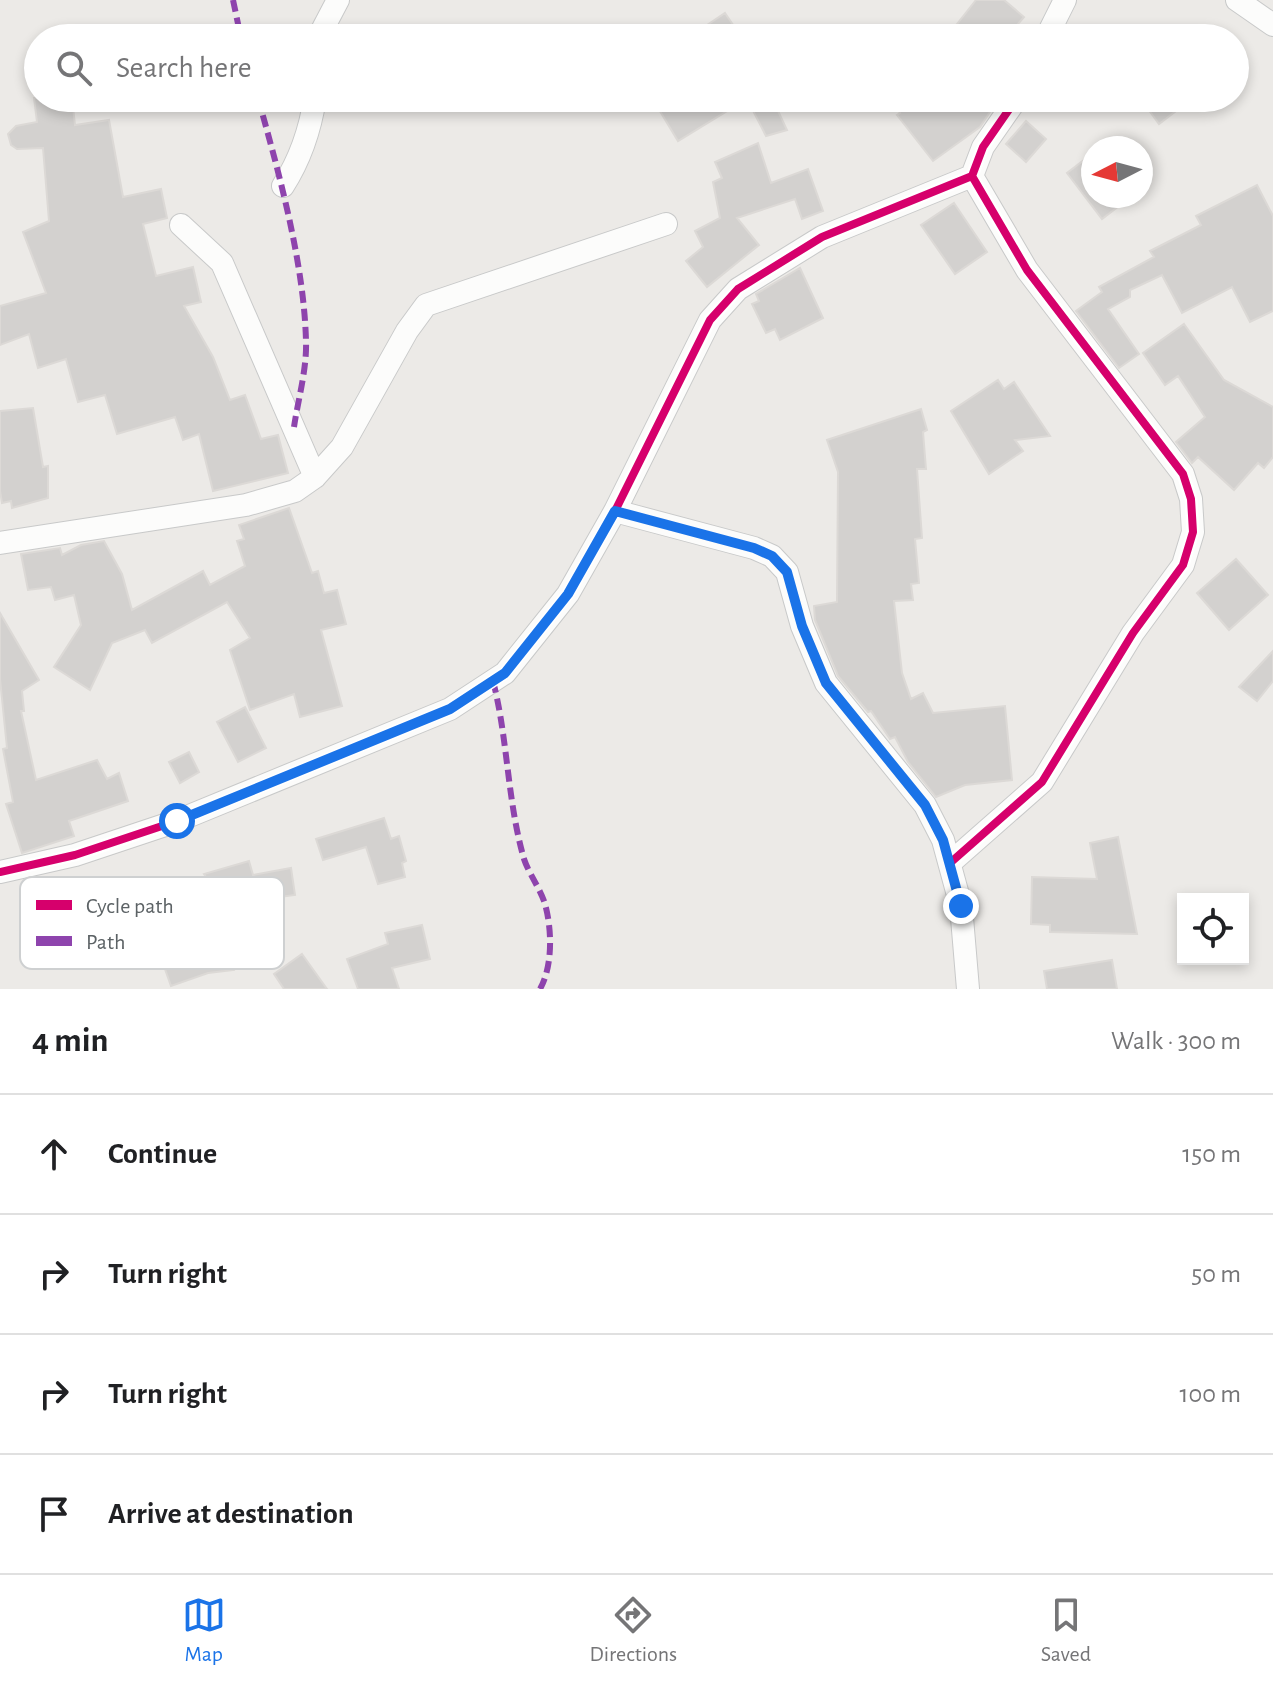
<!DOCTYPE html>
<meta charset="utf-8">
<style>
body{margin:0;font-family:"Alegreya Sans",sans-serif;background:#f6f6f6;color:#202124}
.controls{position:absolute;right:24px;bottom:24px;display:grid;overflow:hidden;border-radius:0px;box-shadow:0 4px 12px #0003}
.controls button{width:72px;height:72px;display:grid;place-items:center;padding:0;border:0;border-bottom:2px solid #e0e0e0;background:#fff;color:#202124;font:40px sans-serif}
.compass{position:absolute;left:1081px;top:136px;width:72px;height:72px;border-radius:50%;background:#fff;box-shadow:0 4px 12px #0003;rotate:264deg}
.stop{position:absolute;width:24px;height:24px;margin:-18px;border:6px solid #1a73e8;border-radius:50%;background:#fff}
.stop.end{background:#1a73e8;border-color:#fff;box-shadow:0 2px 8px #0008}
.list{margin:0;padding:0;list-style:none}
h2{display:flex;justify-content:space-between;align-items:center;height:104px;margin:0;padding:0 32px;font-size:34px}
h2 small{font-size:26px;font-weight:400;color:#757577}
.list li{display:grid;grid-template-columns:52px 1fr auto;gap:24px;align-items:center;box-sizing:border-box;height:120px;padding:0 32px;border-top:2px solid #e0e0e0}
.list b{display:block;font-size:30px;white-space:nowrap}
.list em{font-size:26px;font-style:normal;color:#757577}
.icon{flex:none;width:44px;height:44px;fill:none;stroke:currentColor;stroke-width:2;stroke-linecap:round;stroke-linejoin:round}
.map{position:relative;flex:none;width:1273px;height:989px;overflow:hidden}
.search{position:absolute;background:#fff;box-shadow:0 4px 12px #0003;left:24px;right:24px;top:24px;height:88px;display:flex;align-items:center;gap:20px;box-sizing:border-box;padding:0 28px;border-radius:44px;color:#757577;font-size:30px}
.sheet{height:584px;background:#fff}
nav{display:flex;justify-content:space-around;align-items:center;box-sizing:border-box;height:112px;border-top:2px solid #e0e0e0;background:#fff;font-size:22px;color:#757577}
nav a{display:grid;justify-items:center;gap:4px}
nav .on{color:#1a73e8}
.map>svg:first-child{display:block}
.building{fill:#d3d1cf;stroke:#dcd9d6;stroke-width:2}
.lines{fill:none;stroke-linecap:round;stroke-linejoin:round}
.minor-casing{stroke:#c8c9c9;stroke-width:24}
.minor{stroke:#fcfcfb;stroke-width:22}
.quiet{stroke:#8e44ad;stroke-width:6;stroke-dasharray:12 6;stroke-linecap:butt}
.cycleway-casing{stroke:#fff;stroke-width:13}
.cycleway{stroke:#d6006c;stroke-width:8}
.route{stroke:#1a73e8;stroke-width:10}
.key{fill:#fff;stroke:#ced0d1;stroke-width:2}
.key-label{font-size:22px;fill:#5c6265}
</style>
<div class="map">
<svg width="1273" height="989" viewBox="0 0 1273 989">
<rect width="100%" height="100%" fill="#eceae7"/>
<path class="building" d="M976 0H1004L1024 17 1006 38H946Z
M725 13 742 38H688Z
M34 98H72L75 125 109 120 123 197 161 189 167 218 143 224 156 276 193 267 201 302 184 306 213 357 230 400 245 395 261 439 278 435 288 473 213 491 199 434 183 440 175 417 117 434 105 395 78 402 66 359 38 368 29 334 0 345V306L46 293 23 232 49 221 43 148 17 149 11 145 8 134 16 126 37 122Z
M652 98H772L787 130 766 136 747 99 678 141Z
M890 98H980L992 109 980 127 933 161 897 115 900 113Z
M1140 98H1193L1159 124Z
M1026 121 1046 139 1026 162 1006 144Z
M758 143 771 183 808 169 823 211 802 219 795 199 737 218 759 245 707 287 686 261 703 247 695 231 720 218 713 182 722 178 715 162Z
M1093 153V196H1132L1102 219 1067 173Z
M1257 185 1273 216V311L1250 322 1232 287 1182 313 1162 275 1130 290V297L1108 309 1139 354 1119 368 1076 311 1102 292 1099 287 1154 257 1150 251 1201 225 1196 216Z
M954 203 987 252 955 274 921 225Z
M800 268 823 318 780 340 775 329 766 333 752 304 759 301 756 294Z
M1184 324 1224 380 1273 407V457L1264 468 1258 463 1234 490 1198 457 1192 463 1176 442 1205 417 1178 376 1165 385 1143 353Z
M998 380 1004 389 1014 382 1050 436 1015 440 1023 451 989 474 951 411Z
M33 408 43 467 48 466V498L12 508 11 501 2 503 0 491V411Z
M921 409 927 430 923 432 926 469H917L922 538 915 539 919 583 911 584 913 600 894 601 902 673 911 699 923 693 933 713 1005 706 1012 780 965 785 936 797 908 762 895 737 890 739 871 711 868 712 838 676 815 620 814 606 837 602 838 472 827 440Z
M289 508 312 573 318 571 324 593 337 590 346 624 321 630 342 706 300 717 294 694 250 710 230 650 250 638 227 602 152 643 145 630 112 643 90 690 54 667 81 625 74 595 55 600 51 587 28 590 21 554 60 548 62 555 81 545 104 541 122 574 132 610 203 571 210 585 245 566 237 541 244 539 239 525Z
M1236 559 1268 595 1229 630 1197 593Z
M0 613 39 680 22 691 24 711H21L36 780 97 760 107 779 119 773 128 801 69 821 74 836 22 853 6 804 13 802 3 749 7 748 0 679Z
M1273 651V681L1257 701 1239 687Z
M245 707 266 748 238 762 217 722Z
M189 752 199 772 180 783 169 762Z
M384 818 391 839 399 836 406 861 402 863 405 877 378 884 366 847 323 860 316 839Z
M1118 837 1137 934 1050 932V925L1031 924 1032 877 1097 879 1090 843Z
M249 861 253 875 291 868 295 895 251 901 255 915 236 921 204 874Z
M226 923 234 970 208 973 171 986 160 955 190 944 188 937Z
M422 925 430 959 392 968 399 989H358L347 959 388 944 385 933Z
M302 954 327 989H284L274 974Z
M1112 960 1117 989H1047L1044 971Z"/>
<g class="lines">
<g class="minor-casing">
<path id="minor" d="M1237 0 1273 25
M318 38 338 0
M1046 38 1065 0
M283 186C301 158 310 131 315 98
M181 225 222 263 315 477
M615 511 754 548 772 556 787 572 802 626 826 683 925 805 943 840 961 906 968 989
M0 543 246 505 295 491 315 477 342 447 407 331 426 305 666 224
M950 863 1042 782 1133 633 1183 565 1193 532 1191 499 1183 474 1027 270 972 176
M0 872 75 855 177 821 450 709 505 673 568 594 615 511 710 320 738 289 822 237 972 176 983 147 1017 98"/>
</g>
<use href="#minor" class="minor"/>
<path class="quiet" d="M233 0 241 38
M258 98C279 173 304 263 306 341 307 369 298 400 294 427
M493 681C508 739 507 800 524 859 529 874 540 888 545 904 552 929 553 966 540 989"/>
<g class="cycleway-casing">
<path id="cycleway" d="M950 863 1042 782 1133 633 1183 565 1193 532 1191 499 1183 474 1027 270 972 176
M0 872 75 855 177 821 450 709 505 673 568 594 615 511 710 320 738 289 822 237 972 176 983 147 1017 98"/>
</g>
<use href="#cycleway" class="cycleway"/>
</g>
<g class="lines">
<path class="route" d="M177 821 450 709 505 673 568 594 615 511 754 548 772 556 787 572 802 626 826 683 925 805 943 840 961 906"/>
</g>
<rect x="20" y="877" width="264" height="92" rx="12" class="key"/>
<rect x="36" y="900" width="36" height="10" fill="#d6006c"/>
<rect x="36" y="936" width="36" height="10" fill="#8e44ad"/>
<g class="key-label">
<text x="86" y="913">Cycle path</text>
<text x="86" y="949">Path</text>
</g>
</svg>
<div class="controls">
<button><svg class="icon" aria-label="locate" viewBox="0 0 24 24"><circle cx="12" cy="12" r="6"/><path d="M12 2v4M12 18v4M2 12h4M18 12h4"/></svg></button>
</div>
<svg class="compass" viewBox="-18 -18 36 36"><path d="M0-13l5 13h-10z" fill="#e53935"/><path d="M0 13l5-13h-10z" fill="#757577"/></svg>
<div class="stop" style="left:177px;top:821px"></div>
<div class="stop end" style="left:961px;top:906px"></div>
<div class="search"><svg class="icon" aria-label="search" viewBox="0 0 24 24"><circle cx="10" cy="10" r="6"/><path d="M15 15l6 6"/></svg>Search here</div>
</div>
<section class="sheet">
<h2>4 min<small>Walk · 300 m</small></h2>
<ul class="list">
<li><svg class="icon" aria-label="ahead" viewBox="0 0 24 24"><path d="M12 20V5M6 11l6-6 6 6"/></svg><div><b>Continue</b></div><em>150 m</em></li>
<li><svg class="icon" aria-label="right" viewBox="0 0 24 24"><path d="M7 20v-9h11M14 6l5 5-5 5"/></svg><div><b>Turn right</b></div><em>50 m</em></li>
<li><svg class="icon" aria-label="right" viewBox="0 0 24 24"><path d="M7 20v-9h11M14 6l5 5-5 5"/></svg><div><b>Turn right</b></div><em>100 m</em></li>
<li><svg class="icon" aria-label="arrive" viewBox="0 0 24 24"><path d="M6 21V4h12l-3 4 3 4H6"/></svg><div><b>Arrive at destination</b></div></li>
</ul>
</section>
<nav>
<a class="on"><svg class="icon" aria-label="map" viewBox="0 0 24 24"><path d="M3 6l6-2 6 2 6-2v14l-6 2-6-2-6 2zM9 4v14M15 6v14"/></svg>Map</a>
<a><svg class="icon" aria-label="directions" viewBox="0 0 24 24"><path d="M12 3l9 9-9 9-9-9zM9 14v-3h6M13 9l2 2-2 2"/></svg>Directions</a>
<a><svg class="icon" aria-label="saved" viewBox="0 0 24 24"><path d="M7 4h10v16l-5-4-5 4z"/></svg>Saved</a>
</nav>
